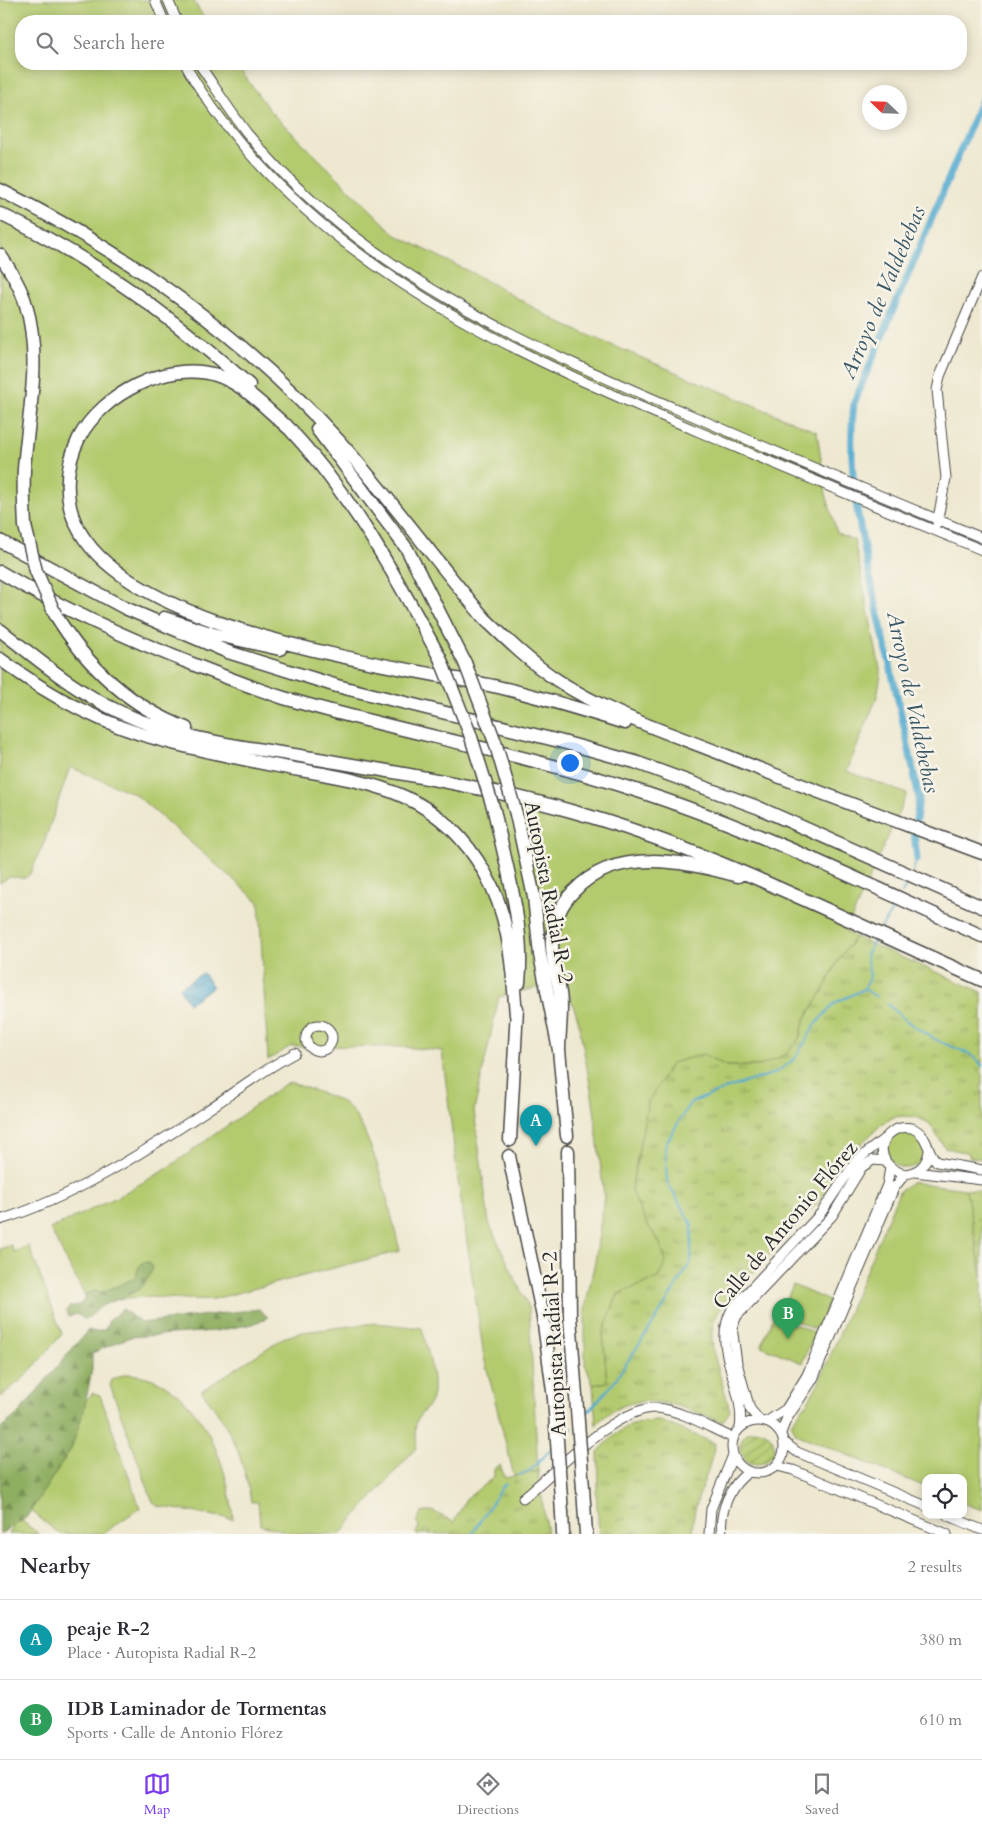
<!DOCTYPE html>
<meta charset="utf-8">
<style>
body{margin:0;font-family:Cardo,serif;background:#f7f7f7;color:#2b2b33}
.controls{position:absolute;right:15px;bottom:15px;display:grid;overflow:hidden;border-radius:10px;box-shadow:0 2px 12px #0003}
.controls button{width:45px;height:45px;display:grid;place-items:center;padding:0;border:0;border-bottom:1px solid #e1e1e2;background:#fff;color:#2b2b33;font:25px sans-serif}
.compass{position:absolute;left:862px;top:85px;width:45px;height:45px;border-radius:50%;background:#fff;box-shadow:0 2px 12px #0003;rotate:293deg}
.you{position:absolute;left:569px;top:762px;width:18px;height:18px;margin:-12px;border:4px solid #fff;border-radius:50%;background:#1a73e8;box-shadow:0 0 0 8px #1a73e833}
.badge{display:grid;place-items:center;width:32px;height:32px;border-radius:50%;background:#7c3aed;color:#fff;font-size:16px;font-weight:700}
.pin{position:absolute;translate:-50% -41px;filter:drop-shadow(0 1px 2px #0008)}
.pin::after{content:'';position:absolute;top:26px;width:18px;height:15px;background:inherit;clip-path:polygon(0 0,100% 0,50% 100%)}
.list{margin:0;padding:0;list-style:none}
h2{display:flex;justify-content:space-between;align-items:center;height:65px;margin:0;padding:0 20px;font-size:21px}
h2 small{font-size:16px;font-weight:400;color:#7c7c81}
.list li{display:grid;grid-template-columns:32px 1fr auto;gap:15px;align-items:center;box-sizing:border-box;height:80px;padding:0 20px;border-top:1px solid #e1e1e2}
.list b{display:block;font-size:19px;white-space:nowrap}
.list p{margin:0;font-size:16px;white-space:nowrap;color:#7c7c81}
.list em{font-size:16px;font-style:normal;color:#7c7c81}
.icon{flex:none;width:28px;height:28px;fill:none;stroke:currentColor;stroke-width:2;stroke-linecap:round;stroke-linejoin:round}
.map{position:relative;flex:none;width:982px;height:1534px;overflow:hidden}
.search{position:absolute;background:#fff;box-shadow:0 2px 12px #0003;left:15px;right:15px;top:15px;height:55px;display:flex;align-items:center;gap:12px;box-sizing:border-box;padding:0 18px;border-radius:20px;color:#7c7c81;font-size:19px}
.sheet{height:225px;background:#fff}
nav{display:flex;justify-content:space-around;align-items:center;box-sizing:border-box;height:70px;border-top:1px solid #e1e1e2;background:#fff;font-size:14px;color:#7c7c81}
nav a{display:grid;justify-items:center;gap:2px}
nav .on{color:#7c3aed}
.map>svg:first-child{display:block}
.grass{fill:#b3ca6e;stroke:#6f7a4c}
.forest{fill:url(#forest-firs);stroke:#5c6c46}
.park{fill:url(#park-tufts);stroke:#6f7a4c}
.garden{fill:url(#garden-furrows);stroke:#6f7a4c}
.water{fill:url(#water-waves);stroke:#3f6a7e}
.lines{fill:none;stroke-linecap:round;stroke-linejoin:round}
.stream{stroke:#53aad0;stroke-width:2}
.canal{stroke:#53aad0;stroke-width:7}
.minor-casing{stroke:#484744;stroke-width:11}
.highway-casing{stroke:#484744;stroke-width:15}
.minor{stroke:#fff;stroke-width:9}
.highway{stroke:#fff;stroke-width:12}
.highway-bridge-casing{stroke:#484744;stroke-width:15;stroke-linecap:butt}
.highway-bridge{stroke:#fff;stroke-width:12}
.labels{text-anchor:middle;stroke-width:5;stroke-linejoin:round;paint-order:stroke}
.street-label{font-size:21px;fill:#2b2b2b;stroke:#f7f3e8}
.water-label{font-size:22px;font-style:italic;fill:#395765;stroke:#f7f3e8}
</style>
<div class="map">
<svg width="982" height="1534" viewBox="0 0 982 1534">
<defs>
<pattern id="forest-firs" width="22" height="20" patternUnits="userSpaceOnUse" patternTransform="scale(1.25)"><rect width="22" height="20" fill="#8eae61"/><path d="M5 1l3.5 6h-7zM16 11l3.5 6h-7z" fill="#748e50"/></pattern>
<pattern id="park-tufts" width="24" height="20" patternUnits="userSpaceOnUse" patternTransform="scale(1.25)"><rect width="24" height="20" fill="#b3ca6e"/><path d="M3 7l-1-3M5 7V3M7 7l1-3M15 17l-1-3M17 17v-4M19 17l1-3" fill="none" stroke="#92a45b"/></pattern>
<pattern id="garden-furrows" width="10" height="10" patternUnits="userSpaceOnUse" patternTransform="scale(1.25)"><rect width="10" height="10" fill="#b3ca6e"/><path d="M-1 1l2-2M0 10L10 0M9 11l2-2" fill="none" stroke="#92a45b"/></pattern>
<pattern id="water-waves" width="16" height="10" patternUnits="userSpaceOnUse" patternTransform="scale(1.25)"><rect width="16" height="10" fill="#53aad0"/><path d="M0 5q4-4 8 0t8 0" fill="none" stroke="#458ba9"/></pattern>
</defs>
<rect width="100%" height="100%" fill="#f7f3e8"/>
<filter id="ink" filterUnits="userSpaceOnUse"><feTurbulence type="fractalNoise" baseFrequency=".02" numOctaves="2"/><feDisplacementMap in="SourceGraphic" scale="10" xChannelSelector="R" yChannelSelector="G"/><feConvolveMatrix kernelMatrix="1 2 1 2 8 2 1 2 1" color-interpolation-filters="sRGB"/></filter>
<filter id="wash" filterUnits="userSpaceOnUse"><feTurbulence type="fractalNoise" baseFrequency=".0096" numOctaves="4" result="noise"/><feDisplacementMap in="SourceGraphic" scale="20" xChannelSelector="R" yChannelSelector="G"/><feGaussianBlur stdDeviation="1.12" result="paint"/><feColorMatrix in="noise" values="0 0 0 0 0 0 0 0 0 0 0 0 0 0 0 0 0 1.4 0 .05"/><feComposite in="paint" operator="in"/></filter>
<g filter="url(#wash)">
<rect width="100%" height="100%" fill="#eee8d0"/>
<path class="grass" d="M0 0H193L206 21H21V64H236L270 111 396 235 480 277 562 324 817 432 826 494 837 533 854 540 881 674 877 697 847 771 907 794 846 931 855 937 838 961 823 991 805 1019 800 1037 787 1054 760 1066H726L703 1055 648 1102 631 1191 646 1222 660 1243 666 1263 658 1278 618 1294 603 1333 607 1382 593 1385 585 1364V1309L596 1256 604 1196 593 1101 578 1019 564 981 499 997 474 1111 489 1223 529 1308 538 1471 514 1476 484 1357 458 1180 442 1051 404 1047 291 1046 268 1060 259 902 135 794 70 767 44 843 30 874 25 878 9 877 0 883Z
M292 1083C308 1089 327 1094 342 1102 372 1120 391 1216 400 1251L214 1299C173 1302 130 1288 92 1309L50 1229 117 1197 165 1170 285 1084Z
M888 1150a18 18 0 1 1 36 0a18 18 0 1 1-36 0Z
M911 1182 966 1189 982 1275V1510L963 1503V1478H926V1487L796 1434 791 1423 808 1402 820 1380 899 1192Z
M11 1245 14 1252 29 1246 62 1334 26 1376 0 1397V1249Z
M793 1285 829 1301 817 1330 780 1314Z
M774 1315 815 1333 802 1363 761 1346Z
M376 1323 422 1328C426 1345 437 1381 432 1398 430 1408 418 1413 416 1424 414 1432 418 1440 416 1448L340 1534H298L260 1525 258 1502H251C244 1459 230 1424 201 1391L283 1338 302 1332Z
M126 1374C194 1375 229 1461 233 1519L157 1506 153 1502 110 1385 112 1380Z
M93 1393 100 1395 140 1508 102 1534H59L23 1504 79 1407Z
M18 1518 39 1534H9Z"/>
<path class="forest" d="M143 1262H149L153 1268C142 1296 128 1293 104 1305 97 1308 92 1315 86 1320L77 1314 68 1317 66 1311 69 1307 79 1305 84 1301 85 1294 95 1291 103 1292 135 1278 139 1267Z
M123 1309 141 1323 259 1309 268 1317 253 1324 215 1331 130 1337 92 1353V1369L84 1410 71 1449 26 1518 0 1534V1429L17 1415 88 1330 96 1332 106 1329 109 1320Z"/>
<path class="park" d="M855 937 982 992V1159L969 1157V1153L945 1148 929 1123 916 1117 904 1116 894 1117 882 1124 843 1161 822 1198 723 1305C718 1313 713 1320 712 1330 710 1353 725 1388 730 1411L722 1422C679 1406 633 1384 596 1425L593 1385 607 1382 603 1333 618 1294 658 1278 666 1263 660 1243 646 1222 631 1191 648 1102 672 1063 703 1054 726 1066H760L787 1054 800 1037 805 1019 823 991 838 961Z
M966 1189 982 1191V1275Z
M660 1421 715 1443C710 1475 692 1501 692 1534H599L596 1492 599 1480 598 1452C620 1429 627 1422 660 1421Z
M500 1465 505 1478 538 1471 547 1534H416L419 1526 416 1523 421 1513 432 1511 454 1522 466 1499 494 1477V1469Z"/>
<path class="garden" d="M740 1447a17 17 0 1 1 34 0a17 17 0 1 1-34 0Z"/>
<path class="water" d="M203 973 213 987 189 1003 179 988Z"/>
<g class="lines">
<path class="stream" d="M913 871 917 859
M902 893 909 880
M880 930 897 902
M864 989 877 997
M888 1004C900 1018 919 1030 935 1039 949 1048 973 1050 982 1066
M583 1417 612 1385 656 1319 691 1262 692 1225 667 1182 665 1145 690 1103 728 1088 775 1073 794 1060 815 1025 835 1003 864 989 870 976 866 955 875 938
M562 1439 572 1428
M519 1475 531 1470 553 1447
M472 1534 502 1487 506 1484"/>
<path class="canal" d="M917 859 914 833 919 799C906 730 889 663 874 595 860 532 846 468 854 403L982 99"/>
</g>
</g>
<g filter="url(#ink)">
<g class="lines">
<g class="minor-casing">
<path id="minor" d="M155 0 164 21
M168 0 177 21
M185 64C202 96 226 126 249 153 370 291 539 364 704 434 797 473 889 512 982 550
M199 64C215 87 230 111 247 133 362 273 531 347 693 416 789 458 886 498 982 538
M937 523 946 478 937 390 940 376 982 277
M306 1038a13 13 0 1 1 26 0a13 13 0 1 1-26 0Z
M929 1151C927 1165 919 1172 905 1174 870 1166 878 1123 912 1128 929 1135 926 1151 937 1162L982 1170
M915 1172 982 1180
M0 1220C74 1197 141 1154 206 1111 236 1091 263 1070 295 1053
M732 1447a26 26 0 1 1 52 0a26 26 0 1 1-52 0Z
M760 1421 750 1409 737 1363 732 1327 737 1316 832 1216 862 1167 873 1160 885 1161
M766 1422 786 1409 807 1375 887 1185 890 1168
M740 1428C746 1387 710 1349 732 1309L821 1213 856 1161 885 1138
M781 1433 786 1420 813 1379 894 1188 905 1174
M784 1442 797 1452 926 1506
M777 1466 793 1470 947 1534
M523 1498C554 1473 618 1405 658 1408 683 1411 710 1428 733 1438
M947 1515 982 1530
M709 1534 711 1509 733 1455
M722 1534C719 1512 730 1484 749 1472"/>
</g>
<g class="highway-casing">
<path id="highway" d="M0 190C127 253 243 335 339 441 390 498 435 560 485 619 508 641 531 663 557 680 608 714 670 733 727 756 811 790 897 821 982 853
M0 214C95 259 170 316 249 385
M0 255C11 271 21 287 26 305 42 358 28 415 24 469 23 488 24 507 25 526
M286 425C353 497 394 573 440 658
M317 429 407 549 465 663
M292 431C269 412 245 384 216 375 168 360 102 394 79 438 68 460 65 483 70 507 98 629 395 665 498 687 541 697 583 710 625 723
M0 541 125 608 228 652 337 686 559 741 635 762 757 807 982 907
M0 572C64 610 131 640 200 667 228 678 256 689 284 698 399 732 518 752 632 789 752 827 867 884 982 936
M55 614C86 665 129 706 186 728
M164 618 213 634 280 649
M0 630C40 661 76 692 122 713 182 741 248 747 312 758 399 773 487 787 571 811 715 851 846 921 982 980
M0 659C48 695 103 725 161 740 201 751 242 759 283 767 368 782 438 789 485 873 510 916 512 966 516 1015
M494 810C506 866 525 925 519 983
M516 814 534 897 540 955 559 1050 567 1136
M559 1050C559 1032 563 1011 560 993 557 975 551 959 552 940 554 922 560 905 573 892 615 846 685 861 738 876
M510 1140 517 1008
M568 1151 570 1317 576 1396
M509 1156 543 1317 554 1398
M583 1488 586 1534
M562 1513 563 1534"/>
</g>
<use href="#minor" class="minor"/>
<use href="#highway" class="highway"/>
<g class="highway-bridge-casing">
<path id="highway-bridge" d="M25 526 36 571 55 614
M440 658 470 734 494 810
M465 663 495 742 516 814
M576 1396 583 1488
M554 1398 562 1513"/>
</g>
<use href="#highway-bridge" class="highway-bridge"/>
</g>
</g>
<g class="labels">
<g class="street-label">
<text transform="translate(549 892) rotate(79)" y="7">Autopista Radial R-2</text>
<text transform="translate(785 1225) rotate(-50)" y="7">Calle de Antonio Flórez</text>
<text transform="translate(554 1344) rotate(-93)" y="7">Autopista Radial R-2</text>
</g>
<g class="water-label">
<text transform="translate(882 292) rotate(-67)" y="8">Arroyo de Valdebebas</text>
<text transform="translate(914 702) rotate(78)" y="8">Arroyo de Valdebebas</text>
</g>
</g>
</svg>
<div class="controls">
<button><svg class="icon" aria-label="locate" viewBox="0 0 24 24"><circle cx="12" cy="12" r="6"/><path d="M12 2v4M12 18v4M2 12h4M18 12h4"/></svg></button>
</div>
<svg class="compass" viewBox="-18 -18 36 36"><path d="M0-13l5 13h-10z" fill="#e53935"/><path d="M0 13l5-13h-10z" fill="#7c7c81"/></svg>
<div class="you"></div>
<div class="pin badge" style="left:536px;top:1146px;background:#0f9aa8">A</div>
<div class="pin badge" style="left:788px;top:1339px;background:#2e9e5b">B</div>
<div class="search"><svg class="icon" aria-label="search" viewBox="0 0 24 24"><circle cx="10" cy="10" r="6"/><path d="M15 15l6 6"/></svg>Search here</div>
</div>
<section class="sheet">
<h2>Nearby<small>2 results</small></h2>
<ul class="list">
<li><span class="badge" style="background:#0f9aa8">A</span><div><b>peaje R-2</b><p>Place · Autopista Radial R-2</p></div><em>380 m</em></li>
<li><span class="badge" style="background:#2e9e5b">B</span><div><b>IDB Laminador de Tormentas</b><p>Sports · Calle de Antonio Flórez</p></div><em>610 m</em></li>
</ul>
</section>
<nav>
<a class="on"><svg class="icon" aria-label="map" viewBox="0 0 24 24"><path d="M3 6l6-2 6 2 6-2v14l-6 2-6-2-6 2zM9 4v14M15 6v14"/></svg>Map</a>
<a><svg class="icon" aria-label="directions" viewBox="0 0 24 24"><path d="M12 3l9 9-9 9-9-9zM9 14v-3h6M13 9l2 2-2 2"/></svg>Directions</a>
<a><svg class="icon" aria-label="saved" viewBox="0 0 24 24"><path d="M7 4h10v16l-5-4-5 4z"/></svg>Saved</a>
</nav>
